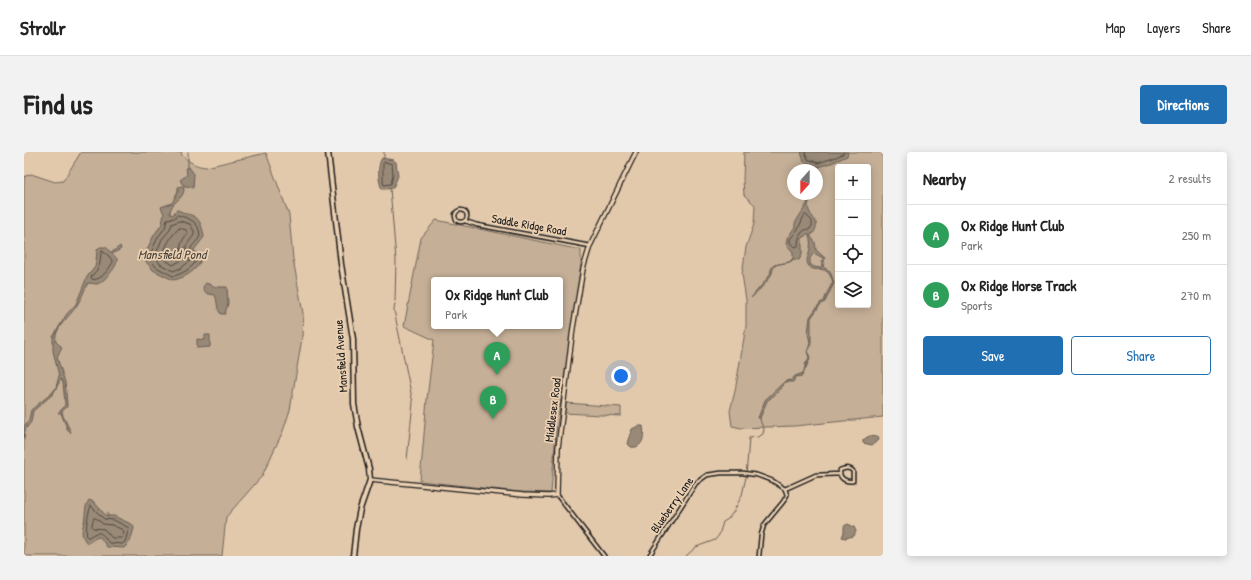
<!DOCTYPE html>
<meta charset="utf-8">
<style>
body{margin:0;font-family:"Patrick Hand",sans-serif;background:#f2f2f2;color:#222}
.controls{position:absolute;right:12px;top:12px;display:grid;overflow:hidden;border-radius:4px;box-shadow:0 2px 10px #0003}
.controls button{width:36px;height:36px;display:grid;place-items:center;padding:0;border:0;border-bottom:1px solid #e0e0e0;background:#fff;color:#222;font:20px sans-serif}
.compass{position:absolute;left:763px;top:12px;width:36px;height:36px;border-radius:50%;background:#fff;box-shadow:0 2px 10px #0003;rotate:201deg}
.you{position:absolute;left:597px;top:224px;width:14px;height:14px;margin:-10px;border:3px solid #fff;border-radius:50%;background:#1a73e8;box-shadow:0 0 0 6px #1a73e833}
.badge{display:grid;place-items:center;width:26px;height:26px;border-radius:50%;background:#1f6fb2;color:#fff;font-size:13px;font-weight:700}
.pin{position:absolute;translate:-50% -33px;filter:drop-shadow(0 1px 2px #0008)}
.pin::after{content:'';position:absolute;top:21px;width:14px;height:12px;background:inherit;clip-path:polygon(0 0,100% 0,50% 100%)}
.popup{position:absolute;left:407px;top:125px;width:132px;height:52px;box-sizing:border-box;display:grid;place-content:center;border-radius:4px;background:#fff;filter:drop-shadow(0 1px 3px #0005);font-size:13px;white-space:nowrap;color:#767676}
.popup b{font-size:15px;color:#222}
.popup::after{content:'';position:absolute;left:50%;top:100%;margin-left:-8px;border:8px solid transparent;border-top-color:#fff}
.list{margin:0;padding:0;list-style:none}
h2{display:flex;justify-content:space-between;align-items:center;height:52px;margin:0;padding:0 16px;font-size:17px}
h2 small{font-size:13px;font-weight:400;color:#767676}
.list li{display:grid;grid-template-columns:26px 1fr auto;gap:12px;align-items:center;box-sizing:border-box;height:60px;padding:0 16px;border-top:1px solid #e0e0e0}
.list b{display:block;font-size:15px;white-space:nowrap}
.list p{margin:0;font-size:13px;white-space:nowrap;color:#767676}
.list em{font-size:13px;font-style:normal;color:#767676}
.actions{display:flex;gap:8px;padding:12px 16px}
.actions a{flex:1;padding:9px 0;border:1px solid #1f6fb2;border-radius:4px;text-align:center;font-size:14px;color:#1f6fb2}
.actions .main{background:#1f6fb2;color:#fff}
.icon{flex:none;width:22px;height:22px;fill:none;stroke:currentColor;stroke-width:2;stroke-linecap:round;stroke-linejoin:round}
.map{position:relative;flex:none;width:859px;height:404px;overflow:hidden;border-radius:4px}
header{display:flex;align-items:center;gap:24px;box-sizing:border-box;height:56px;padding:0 20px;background:#fff;border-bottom:1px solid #e0e0e0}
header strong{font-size:19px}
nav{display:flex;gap:22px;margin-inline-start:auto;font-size:14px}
.intro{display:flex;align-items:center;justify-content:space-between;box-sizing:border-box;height:96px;padding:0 24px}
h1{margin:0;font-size:28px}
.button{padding:10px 18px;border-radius:4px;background:#1f6fb2;color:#fff;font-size:14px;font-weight:700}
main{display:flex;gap:24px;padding:0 24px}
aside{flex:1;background:#fff;border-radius:4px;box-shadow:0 2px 10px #0003}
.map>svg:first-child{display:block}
.green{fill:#c5af97;stroke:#70665a;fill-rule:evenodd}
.water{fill:#998977;stroke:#675d53;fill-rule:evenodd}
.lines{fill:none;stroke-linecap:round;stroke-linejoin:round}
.shore{stroke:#4e4840;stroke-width:1}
.stream{stroke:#675d53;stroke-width:1}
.street-casing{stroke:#1c1c1c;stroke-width:5.5}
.secondary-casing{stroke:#1c1c1c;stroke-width:6}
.primary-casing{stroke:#1c1c1c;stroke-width:7}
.street{stroke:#ebd0b2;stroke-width:2.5}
.secondary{stroke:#ebd0b2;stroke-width:3.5}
.primary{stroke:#ebd0b2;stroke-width:4}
.labels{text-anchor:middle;stroke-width:3.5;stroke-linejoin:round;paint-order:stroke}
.street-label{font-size:12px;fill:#1c1c1c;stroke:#ebd0b2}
.water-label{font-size:13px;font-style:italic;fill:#48423c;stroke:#ebd0b2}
</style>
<header>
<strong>Strollr</strong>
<nav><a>Map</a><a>Layers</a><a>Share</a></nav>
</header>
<div class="intro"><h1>Find us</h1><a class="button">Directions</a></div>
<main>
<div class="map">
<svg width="859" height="404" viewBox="0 0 859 404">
<rect width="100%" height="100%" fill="#e3c9ac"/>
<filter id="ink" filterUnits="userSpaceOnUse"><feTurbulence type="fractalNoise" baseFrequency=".025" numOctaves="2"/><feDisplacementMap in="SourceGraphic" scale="8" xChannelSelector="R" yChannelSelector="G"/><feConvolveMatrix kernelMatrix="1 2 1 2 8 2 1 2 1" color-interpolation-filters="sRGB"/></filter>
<g filter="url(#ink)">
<path class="green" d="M57 0H158L157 2C165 10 171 14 182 15L242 1 265 63 269 107 279 161 278 186 266 258 259 279 238 324 202 365 198 404H0V25L7 22 31 30 39 29Z
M720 0H859V265L771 274 717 276 708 274 706 259 711 239 722 174V148L718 122 722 95 730 72 731 53 720 43 719 28ZM814 15H844V153H814ZM769 18H793V42H769Z
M412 68 557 98V113L532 281 527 341 495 340 396 329 403 247 410 188 380 174 397 86ZM410 128H536V174H410Z
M542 251 597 255V264L540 261Z"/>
<path class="water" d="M777 0H824L823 4 805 12H803L795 15 780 10Z
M358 6 369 8 372 10 374 24 369 36 362 37H358C354 30 353 13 358 6Z
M162 15H165L170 22 169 36 159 33 156 28 163 23Z
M157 34 160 35C161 49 146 48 146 62L149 63 152 58C156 58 157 60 161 61 166 64 162 61 167 63 176 65 179 77 180 85L170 98 177 106C176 117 159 127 149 128L129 118 119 106 130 83 138 72 140 62 137 55 148 51 154 39V35Z
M787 42H788C787 46 784 51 784 55 786 67 798 68 789 82H787V85L791 90 792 98 801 106 799 115 806 119 810 131 801 150 797 152 787 166V194L784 199 786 207 778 224 772 225 769 230H761L754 240 743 249 736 266H734L741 248 761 229 768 228 771 224 779 221 785 205 783 200 786 191 784 181 786 165 796 151 800 149 803 141 809 130C802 109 792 123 785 114 780 108 786 103 786 96 787 90 786 86 784 81L778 87V103L775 108 770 107C763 113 759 110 752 113 749 115 749 118 748 121 745 128 733 141 727 146L746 123 747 117 750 113 765 110 769 106V100L762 92 763 86 771 75V71L783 52ZM790 101 799 106 797 116 790 115 786 112V106Z
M96 94 97 97 88 102C90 104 92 105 93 107 95 113 79 131 73 132 70 132 67 131 64 131 60 138 58 146 53 153 47 164 29 176 32 190L38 195 33 205 41 230 43 252V255L38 259 39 264 47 280 46 281 44 279 37 261H34L40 255 41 252 39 231 37 227 29 242 9 259 7 270 1 278 0 286V275L5 267 7 258 29 240 32 235 35 224 29 199V185L42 163 52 152 63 125 71 115 72 110 73 98 76 95H82L87 101Z
M182 131 192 135H203L204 151 201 162H197C192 156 194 150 191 143 185 142 180 142 179 135Z
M181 183H186V195L173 196V187L181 188Z
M614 274H619C621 284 619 297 607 295L604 292 608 277Z
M845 284 854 285 855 288 848 293 839 291V288Z
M65 348 70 350 82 364H90L109 373 110 376 106 390 100 396 83 395 76 385C71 385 68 390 63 391 56 383 58 379 60 370 62 362 60 355 65 348Z
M824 372 830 375 832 379 830 384 821 386 818 385 820 380V374Z"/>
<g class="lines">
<path class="shore" d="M781 0 784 7 794 11C803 8 810 6 819 2L820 0
M361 10 368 12 369 23 367 32 360 33 359 30V12Z
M154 63C166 67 175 69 176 84 170 96 161 93 173 107 170 115 157 123 149 124L132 115 125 105 134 85 141 76 143 67 150 66Z
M782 63 788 69V74L786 77C777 77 774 85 774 94L771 95 766 91V87L774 77 780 64Z
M156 69 166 72 170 79V83C159 98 161 92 166 109L157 116 149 119 136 112 131 104 138 87 145 79 148 72Z
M156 76 162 78 164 81C156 90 155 96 158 108L149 113 140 107 138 103C141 96 149 79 156 76Z
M78 99 85 104 89 110C85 117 76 130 68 127L67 125C71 120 76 116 76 109 77 105 76 103 78 99Z
M67 354 80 367 90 368 105 376 101 390 98 392 85 391C78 383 78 376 65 385H63C61 380 64 359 67 354Z
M70 366H72L79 372 88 373 99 378 100 380 98 386H88L80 377 69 376 68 374Z"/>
<path class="stream" d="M360 7V0
M164 15V0
M366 36 372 108 371 149
M371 152 370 158 389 251 383 307
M781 216V212L783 210
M83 361 84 365
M662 404 672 395 691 388 695 383 699 370 704 367 710 359 718 343 722 325 725 286 734 285 739 282 740 277 737 271 736 266"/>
<g class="street-casing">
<path id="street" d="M431 64a6 6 0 1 1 12 0a6 6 0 1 1-12 0Z
M441 69 453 73 566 94
M533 343 580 404
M625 404 672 331 683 323 697 321H719L733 323 749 329 761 337
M735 404 737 383 740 373 759 350 763 343 761 337 792 323 816 322V318C821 316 825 315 829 319V329C824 330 817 328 816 322"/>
</g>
<g class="secondary-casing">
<path id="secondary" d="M346 328 499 343 525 344 533 343 534 296 549 176 559 117 566 94 612 0"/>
</g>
<g class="primary-casing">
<path id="primary" d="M304 0 317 112 329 187 330 252 334 275 345 317 346 328 336 357 332 377 329 404"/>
</g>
<use href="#street" class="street"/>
<use href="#secondary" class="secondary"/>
<use href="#primary" class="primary"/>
</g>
</g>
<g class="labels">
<g class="street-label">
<text transform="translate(505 73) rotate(10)" y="4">Saddle Ridge Road</text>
<text transform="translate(317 204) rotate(-94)" y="4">Mansfield Avenue</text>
<text transform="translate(529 258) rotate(-83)" y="4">Middlesex Road</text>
<text transform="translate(648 353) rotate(-55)" y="4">Blueberry Lane</text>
</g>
<g class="water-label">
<text x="148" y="107">Mansfield Pond</text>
</g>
</g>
</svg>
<div class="controls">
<button>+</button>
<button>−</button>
<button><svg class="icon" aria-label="locate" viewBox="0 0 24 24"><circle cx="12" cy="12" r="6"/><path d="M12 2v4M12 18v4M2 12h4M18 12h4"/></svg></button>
<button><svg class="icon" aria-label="layers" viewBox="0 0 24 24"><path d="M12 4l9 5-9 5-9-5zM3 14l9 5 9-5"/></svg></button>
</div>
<svg class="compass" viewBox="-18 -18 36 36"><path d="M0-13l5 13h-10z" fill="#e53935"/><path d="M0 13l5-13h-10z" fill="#767676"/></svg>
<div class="you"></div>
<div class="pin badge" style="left:473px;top:223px;background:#2e9e5b">A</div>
<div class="popup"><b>Ox Ridge Hunt Club</b>Park</div>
<div class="pin badge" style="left:469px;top:267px;background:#2e9e5b">B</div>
</div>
<aside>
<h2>Nearby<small>2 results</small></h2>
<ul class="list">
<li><span class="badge" style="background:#2e9e5b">A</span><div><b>Ox Ridge Hunt Club</b><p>Park</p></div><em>250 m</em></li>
<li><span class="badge" style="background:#2e9e5b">B</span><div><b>Ox Ridge Horse Track</b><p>Sports</p></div><em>270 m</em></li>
</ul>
<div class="actions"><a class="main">Save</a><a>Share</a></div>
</aside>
</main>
